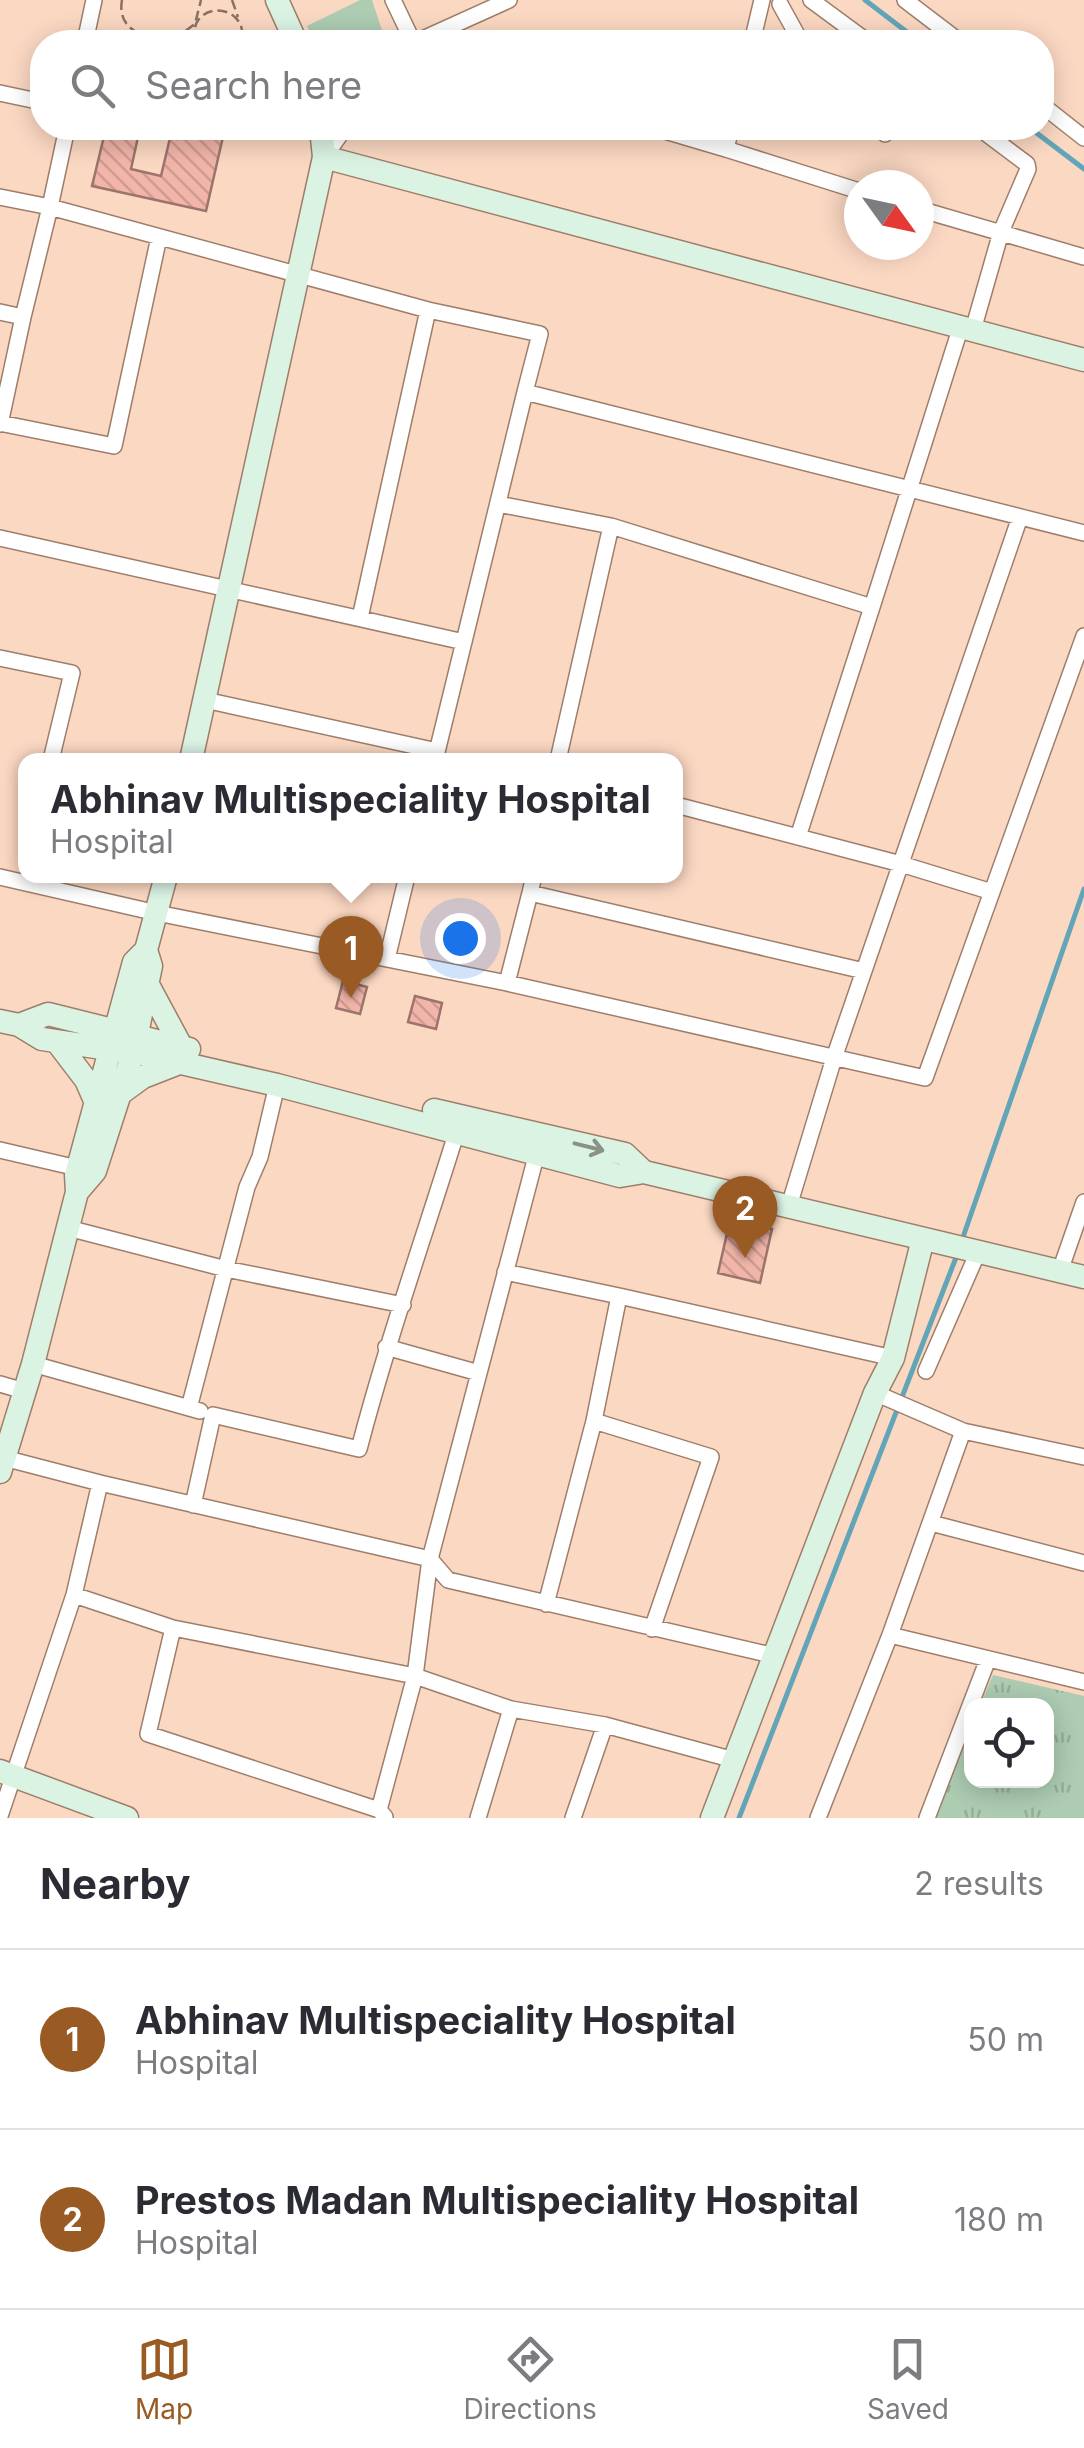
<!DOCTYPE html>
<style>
body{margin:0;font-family:Inter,sans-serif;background:#f2f2f3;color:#2b2b33}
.controls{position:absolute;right:30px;bottom:30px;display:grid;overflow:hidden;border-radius:20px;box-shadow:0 5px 25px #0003}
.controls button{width:90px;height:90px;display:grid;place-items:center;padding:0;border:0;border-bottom:2px solid #e1e1e2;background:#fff;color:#2b2b33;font:50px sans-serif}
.compass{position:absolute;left:844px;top:170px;width:90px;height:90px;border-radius:50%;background:#fff;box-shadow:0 5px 25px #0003;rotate:123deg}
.you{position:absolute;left:460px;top:938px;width:35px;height:35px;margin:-25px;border:8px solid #fff;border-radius:50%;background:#1a73e8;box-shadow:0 0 0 15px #1a73e833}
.badge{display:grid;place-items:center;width:65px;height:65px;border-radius:50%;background:#9a5a23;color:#fff;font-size:32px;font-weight:700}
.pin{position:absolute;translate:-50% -82px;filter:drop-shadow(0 2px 5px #0008)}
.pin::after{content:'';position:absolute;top:52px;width:35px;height:30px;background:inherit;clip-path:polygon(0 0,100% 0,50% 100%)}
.popup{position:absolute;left:18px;top:753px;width:665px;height:130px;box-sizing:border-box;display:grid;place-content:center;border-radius:20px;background:#fff;filter:drop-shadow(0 2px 8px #0005);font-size:32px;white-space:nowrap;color:#7c7c81}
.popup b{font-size:38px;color:#2b2b33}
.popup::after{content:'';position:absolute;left:50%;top:100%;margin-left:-20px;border:20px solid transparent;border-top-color:#fff}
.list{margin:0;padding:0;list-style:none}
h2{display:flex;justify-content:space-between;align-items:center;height:130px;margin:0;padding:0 40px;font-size:42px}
h2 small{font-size:32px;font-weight:400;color:#7c7c81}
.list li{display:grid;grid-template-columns:65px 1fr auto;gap:30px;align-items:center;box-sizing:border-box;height:180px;padding:0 40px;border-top:2px solid #e1e1e2}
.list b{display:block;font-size:38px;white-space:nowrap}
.list p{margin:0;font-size:32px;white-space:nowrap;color:#7c7c81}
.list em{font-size:32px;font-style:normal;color:#7c7c81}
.icon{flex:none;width:55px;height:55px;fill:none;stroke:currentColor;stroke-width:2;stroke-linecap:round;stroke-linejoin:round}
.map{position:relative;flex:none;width:1084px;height:1818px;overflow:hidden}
.search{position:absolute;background:#fff;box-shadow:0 5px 25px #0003;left:30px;right:30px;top:30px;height:110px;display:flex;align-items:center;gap:25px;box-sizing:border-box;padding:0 35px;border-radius:40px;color:#7c7c81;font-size:38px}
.sheet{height:490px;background:#fff}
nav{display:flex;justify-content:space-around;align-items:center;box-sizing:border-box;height:140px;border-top:2px solid #e1e1e2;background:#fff;font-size:28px;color:#7c7c81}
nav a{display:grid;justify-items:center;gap:5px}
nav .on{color:#9a5a23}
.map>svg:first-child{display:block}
.green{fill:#adccb2}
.park{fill:url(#park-tufts)}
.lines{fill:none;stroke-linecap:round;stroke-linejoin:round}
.stream{stroke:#63a5b8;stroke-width:5}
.building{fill:url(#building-back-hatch);stroke:#9b756d;stroke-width:2.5}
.street-casing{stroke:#9e7e6a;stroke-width:18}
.secondary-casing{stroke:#9e7e6a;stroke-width:25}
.path{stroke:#897264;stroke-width:2.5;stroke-dasharray:10 5;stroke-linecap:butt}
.street{stroke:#fff;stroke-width:15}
.secondary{stroke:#daf3e3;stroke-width:22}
.oneway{stroke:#899285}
</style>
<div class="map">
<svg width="1084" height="1818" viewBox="0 0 1084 1818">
<defs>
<pattern id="park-tufts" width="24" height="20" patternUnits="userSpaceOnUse" patternTransform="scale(2.5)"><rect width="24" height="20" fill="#adccb2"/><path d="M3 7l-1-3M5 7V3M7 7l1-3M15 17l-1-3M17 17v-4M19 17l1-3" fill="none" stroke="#95af98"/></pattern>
<pattern id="building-back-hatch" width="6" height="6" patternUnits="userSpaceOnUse" patternTransform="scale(2.5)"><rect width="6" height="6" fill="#f2b5a9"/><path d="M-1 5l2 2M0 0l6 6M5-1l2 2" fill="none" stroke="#d09b91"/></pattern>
</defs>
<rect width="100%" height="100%" fill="#fbd8c2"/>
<path class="green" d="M360 0H372L386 42H314L307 26Z"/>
<path class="park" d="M993 1675 1084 1696V1818H934L971 1727 972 1780H1046V1706L980 1705Z"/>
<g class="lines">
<path class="stream" d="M865 0 920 42
M1030 128 1084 169
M962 1240 1084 889
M739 1818 957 1255"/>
</g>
<path class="building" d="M106 128H140L131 169 161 176 170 138 177 139 179 128H225L206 211 92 186Z
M343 981 367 987 360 1014 336 1008Z
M415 996 442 1003 436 1029 408 1022Z
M730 1220 772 1229 760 1283 718 1273Z"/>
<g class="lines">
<g class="street-casing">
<path id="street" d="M393 0 413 42
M811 0 868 42
M905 0 960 42
M780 4 801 42
M85 42 94 0
M416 42 509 0
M752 42 762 0
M0 93 42 102
M1042 105 1084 138
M67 128 50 207 428 310
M655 128 726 149 731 128
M879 128 885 134
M726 149 859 191
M324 157 345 128
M0 197 50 207 23 317
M919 209 1084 257
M0 312 23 317 0 424
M973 330 1001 232 1028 169 1027 164 979 128
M0 423 114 446 159 237
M498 504 611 526
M0 538 464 642
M872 607 961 326
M360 618 428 310 540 334 525 392
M0 658 72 673 51 760
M205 700 437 751
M435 760 525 392 1084 533
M558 760 611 526 872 607 798 837
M676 805 901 864 992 892
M407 876 387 959 507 983 925 1078 1084 636
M534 876 530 893 864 971
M0 877 157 913 387 959
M507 983 530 893
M0 1150 86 1170
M789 1206 834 1058 1020 517
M68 1228 226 1269 403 1305
M1060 1271 1084 1202
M505 1272 619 1296
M386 1347 479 1373
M33 1364 200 1411
M926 1371 978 1252
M0 1384 24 1391
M875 1393 963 1431 1084 1457
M189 1408 247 1187 260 1157 277 1085
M594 1421 619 1296 893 1358
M4 1458 100 1483 430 1559 538 1149
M100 1483 74 1595 173 1628 415 1676 511 1709 605 1725 734 1760
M193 1505 213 1415 359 1449C387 1342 424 1237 457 1131
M931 1523 1084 1563
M430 1559 448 1580 771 1655
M546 1604 594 1421 711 1457 652 1629
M173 1628 148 1734 379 1810
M890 1635 1084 1682
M0 1816 74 1595
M385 1817 379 1810 415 1676 430 1559
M478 1818 511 1709
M573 1818 605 1725
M818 1818 890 1635 963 1431
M927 1818 988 1659"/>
</g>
<g class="secondary-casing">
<path id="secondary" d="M277 0 296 42
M324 157 1084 360
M191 760 324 157 321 128
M147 983 182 1048
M0 1021 19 1025 42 1039 142 1054 277 1085 620 1176 644 1172 1084 1277
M19 1025 48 1014 189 1049
M57 1042 86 1080 97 1105
M121 1093 143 1077 179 1063
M434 1110 625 1154 644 1172
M77 1192 95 1171 133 1053 151 966 146 950
M0 1472 33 1364 77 1192 76 1175 134 962 146 950 166 876
M0 1771 127 1818
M712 1818 875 1393 893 1358 923 1239"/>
</g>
<path class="path" d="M122 0C117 28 140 36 163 42
M232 0 238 17
M158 40 177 37 195 24 201 0
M195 42C186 0 249 0 242 42"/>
<use href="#street" class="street"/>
<use href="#secondary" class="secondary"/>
</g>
<defs><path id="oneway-shaft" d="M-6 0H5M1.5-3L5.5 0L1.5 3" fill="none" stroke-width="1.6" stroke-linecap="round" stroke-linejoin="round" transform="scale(2.5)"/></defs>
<use class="oneway" href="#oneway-shaft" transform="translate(589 1147) rotate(14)"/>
</svg>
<div class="controls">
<button><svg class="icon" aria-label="locate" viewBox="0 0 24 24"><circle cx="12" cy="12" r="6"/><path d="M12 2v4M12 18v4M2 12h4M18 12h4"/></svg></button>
</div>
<svg class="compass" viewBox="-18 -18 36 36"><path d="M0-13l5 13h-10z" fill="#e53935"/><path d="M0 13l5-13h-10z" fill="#7c7c81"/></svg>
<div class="you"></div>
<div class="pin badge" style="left:351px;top:998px">1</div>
<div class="popup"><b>Abhinav Multispeciality Hospital</b>Hospital</div>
<div class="pin badge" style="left:745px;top:1258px">2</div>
<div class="search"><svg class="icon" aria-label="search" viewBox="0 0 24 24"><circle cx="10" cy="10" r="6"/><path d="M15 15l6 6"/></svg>Search here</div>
</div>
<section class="sheet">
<h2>Nearby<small>2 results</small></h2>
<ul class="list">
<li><span class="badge">1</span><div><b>Abhinav Multispeciality Hospital</b><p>Hospital</p></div><em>50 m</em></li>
<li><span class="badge">2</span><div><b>Prestos Madan Multispeciality Hospital</b><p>Hospital</p></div><em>180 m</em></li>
</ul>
</section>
<nav>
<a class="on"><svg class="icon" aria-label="map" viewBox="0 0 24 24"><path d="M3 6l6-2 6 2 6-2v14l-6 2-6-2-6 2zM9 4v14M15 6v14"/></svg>Map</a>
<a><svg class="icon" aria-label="directions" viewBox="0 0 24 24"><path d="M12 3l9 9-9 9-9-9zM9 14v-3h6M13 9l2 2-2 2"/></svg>Directions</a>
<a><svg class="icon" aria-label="saved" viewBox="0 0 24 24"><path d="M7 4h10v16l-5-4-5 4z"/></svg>Saved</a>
</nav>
